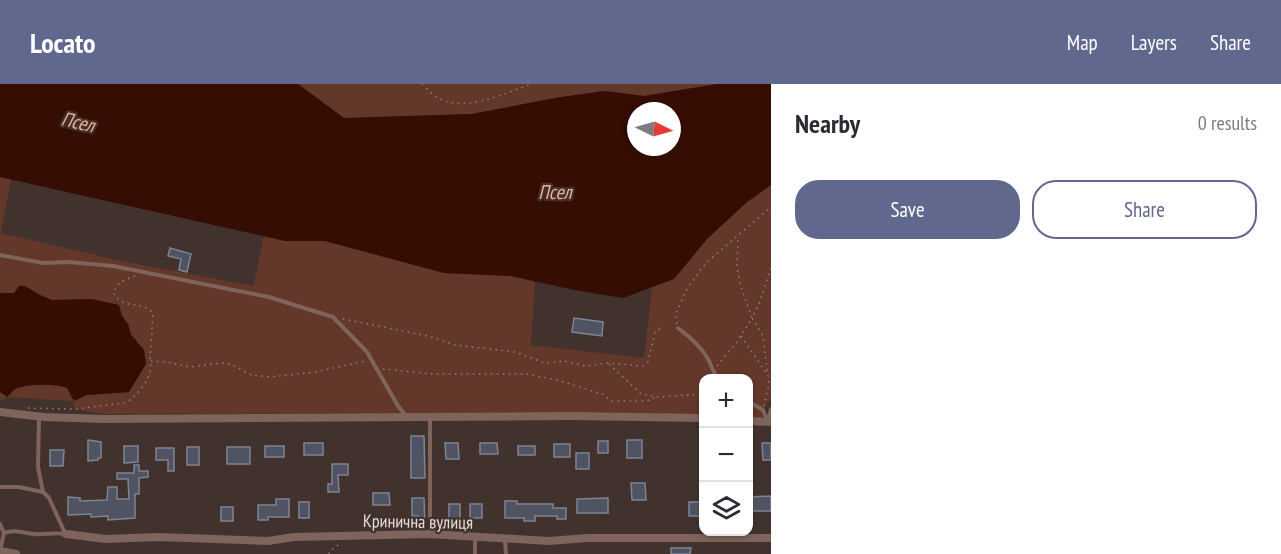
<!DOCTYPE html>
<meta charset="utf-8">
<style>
body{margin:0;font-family:"PT Sans Narrow",sans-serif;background:#f7f7f7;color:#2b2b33}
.controls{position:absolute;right:18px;bottom:18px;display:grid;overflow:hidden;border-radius:12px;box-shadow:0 2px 4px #0004}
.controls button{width:54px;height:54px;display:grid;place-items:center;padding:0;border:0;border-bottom:2px solid #e1e1e2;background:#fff;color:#2b2b33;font:30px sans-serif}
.compass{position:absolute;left:627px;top:18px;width:54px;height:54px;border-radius:50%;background:#fff;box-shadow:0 2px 4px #0004;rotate:95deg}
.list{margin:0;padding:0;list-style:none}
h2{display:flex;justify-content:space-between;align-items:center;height:78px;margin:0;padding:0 24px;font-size:26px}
h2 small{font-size:20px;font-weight:400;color:#7c7c81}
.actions{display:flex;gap:12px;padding:18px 24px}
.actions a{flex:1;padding:14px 0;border:2px solid #60688e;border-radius:24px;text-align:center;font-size:21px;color:#60688e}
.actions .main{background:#60688e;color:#fff}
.icon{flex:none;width:33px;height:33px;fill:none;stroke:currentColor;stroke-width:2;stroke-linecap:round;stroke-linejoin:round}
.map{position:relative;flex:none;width:771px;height:470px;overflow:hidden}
header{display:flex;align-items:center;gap:36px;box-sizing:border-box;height:84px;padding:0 30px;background:#60688e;color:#fff}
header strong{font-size:28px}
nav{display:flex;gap:33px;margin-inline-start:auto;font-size:21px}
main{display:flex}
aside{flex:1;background:#fff}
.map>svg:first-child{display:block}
.green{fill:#633729}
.water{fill:#360d02;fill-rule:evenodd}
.building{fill:#505361;stroke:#7f8392;stroke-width:1.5}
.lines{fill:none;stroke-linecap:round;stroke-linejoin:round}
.path{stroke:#8e817e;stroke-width:1.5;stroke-dasharray:1.5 4.5;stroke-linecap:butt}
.service{stroke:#7f645b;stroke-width:4}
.minor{stroke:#7f645b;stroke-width:8}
.labels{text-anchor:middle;stroke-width:4.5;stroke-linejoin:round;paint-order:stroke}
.street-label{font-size:18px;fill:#e5dbd8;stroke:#41322e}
.water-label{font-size:20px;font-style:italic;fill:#f4ab94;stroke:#41322e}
</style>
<header>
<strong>Locato</strong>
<nav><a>Map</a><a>Layers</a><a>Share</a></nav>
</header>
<main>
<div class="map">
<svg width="771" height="470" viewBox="0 0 771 470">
<rect width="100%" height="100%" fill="#41322e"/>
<path class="green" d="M298 0H717L644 12 605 7 561 13 472 30 343 34Z
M0 93 11 95 1 149 121 177 253 202 264 152 285 157H325L444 189 511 192 535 198 531 261 644 274 652 203 674 195 707 155 747 118 771 101V316L767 318 761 334 749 333 748 294H704L703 331 398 329 104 330 75 325 73 317 7 313 0 318V308L7 313C10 311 11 308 14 306 24 299 56 300 67 304L74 317 87 311 129 308 137 256 131 251 128 240 122 232 92 215 52 216 40 211 24 202 14 209H0Z"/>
<path class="water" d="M0 0H298L344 34 472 30 561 13 605 7 644 12 717 0H771V101L747 118 707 155 674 195 623 214 574 206 511 192 444 189 325 157H285L0 93ZM636 27H672V63H636Z
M19 202H25L40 211 52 216 92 215 119 221 122 232 128 240 131 251 144 266 146 280 129 308 87 311 74 317 67 304C56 300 24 299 14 306 11 308 10 311 7 313L0 308V209H14Z"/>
<path class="building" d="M170 164 191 170 187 188 179 186 181 175 168 172Z
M574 234 603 238 602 252 572 248Z
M411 352H424L425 394H411Z
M88 356 101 358V374H98V376L88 377Z
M627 356H642V374H627Z
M598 357H608V369H598Z
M304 359H323V371H304Z
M445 359H458L459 375H446Z
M480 359H497L498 370H480Z
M762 359H771V376H763Z
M554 360H570V373H554Z
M124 362H138V378L124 379Z
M265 362H284V373H265Z
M518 362H535V371H518Z
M187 363H199V381H187Z
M227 363H250V380H227Z
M156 364H174V387H168V376H156Z
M50 366H64L63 382H50Z
M576 369H589V385H576Z
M332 380H348V391H338L339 408H328V400H332Z
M134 381H139V387H148V393L139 394V410H135V434L108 436V432L91 433V430L68 431V413L80 414V417L107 416 108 403H117V415H129L128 395H117V389H134Z
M631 399H645L646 416H632Z
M373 409H389L390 421H373Z
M771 412V427H748V413Z
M412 414H424L425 444H418V432H412Z
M608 414V429H577V415Z
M276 415H289V433H268V436H258V421H276Z
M505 417H517V420H553V424H566V435H557V432H535V437H524V434H505Z
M299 418H309V434H299Z
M689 418H700V432H689Z
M449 420H460V436H449Z
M470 420H482V434H470Z
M221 423H233V437H221Z
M671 464H691L690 470H671Z"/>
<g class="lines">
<path class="path" d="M422 0C426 4 431 10 436 13 464 30 504 9 532 0
M135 192 120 198 113 208C123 228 139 214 153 229L150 276
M343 235 428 252 455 261 515 268 545 279 564 277 585 282 609 279 643 282 648 278 655 248 664 242
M677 240 676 229 688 203 706 179 771 123
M741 252 767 290
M609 280 641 310 658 313 704 310
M717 282 737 258 752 234 741 203 737 183 738 155
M383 285 433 290H526L557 296 602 310 611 317H646L658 313
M764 322 769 300 763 252 752 234 759 220 771 184
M28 324 75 325 125 319C138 312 154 292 150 277L167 278 190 283 222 279 233 281 251 291 270 293 315 288 365 277
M329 470V468L341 459"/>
<path class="service" d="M0 171 43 179 69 178 113 182 269 213 333 233 367 268 398 322 406 332
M678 244C690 253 702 263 709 277 712 283 713 289 718 294
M748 317 763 326 767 337
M39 332 38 383 43 408 49 414 65 449
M430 334V449
M768 336 771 325
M0 403H19L43 408
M0 440 4 449 0 466
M4 449C15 445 23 449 34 450 45 451 54 448 65 450
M475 453V470
M505 456 506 470"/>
<path class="minor" d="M0 328 44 333 103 335 571 332 704 334
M748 337 771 338
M66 450 106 455 158 453 268 457 294 453 430 450 549 457 587 454H771
M0 467 16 470"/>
</g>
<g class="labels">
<g class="street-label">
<text transform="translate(418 438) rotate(1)" y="6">Кринична вулиця</text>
</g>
<g class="water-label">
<text transform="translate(78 38) rotate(13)" y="7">Псел</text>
<text x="555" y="115">Псел</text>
</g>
</g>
</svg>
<div class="controls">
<button>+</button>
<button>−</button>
<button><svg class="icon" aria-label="layers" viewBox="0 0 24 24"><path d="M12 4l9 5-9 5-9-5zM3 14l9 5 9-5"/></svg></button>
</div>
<svg class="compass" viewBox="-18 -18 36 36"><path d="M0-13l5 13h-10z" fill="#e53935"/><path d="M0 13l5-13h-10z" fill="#7c7c81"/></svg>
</div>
<aside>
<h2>Nearby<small>0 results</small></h2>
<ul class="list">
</ul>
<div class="actions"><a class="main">Save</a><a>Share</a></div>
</aside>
</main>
